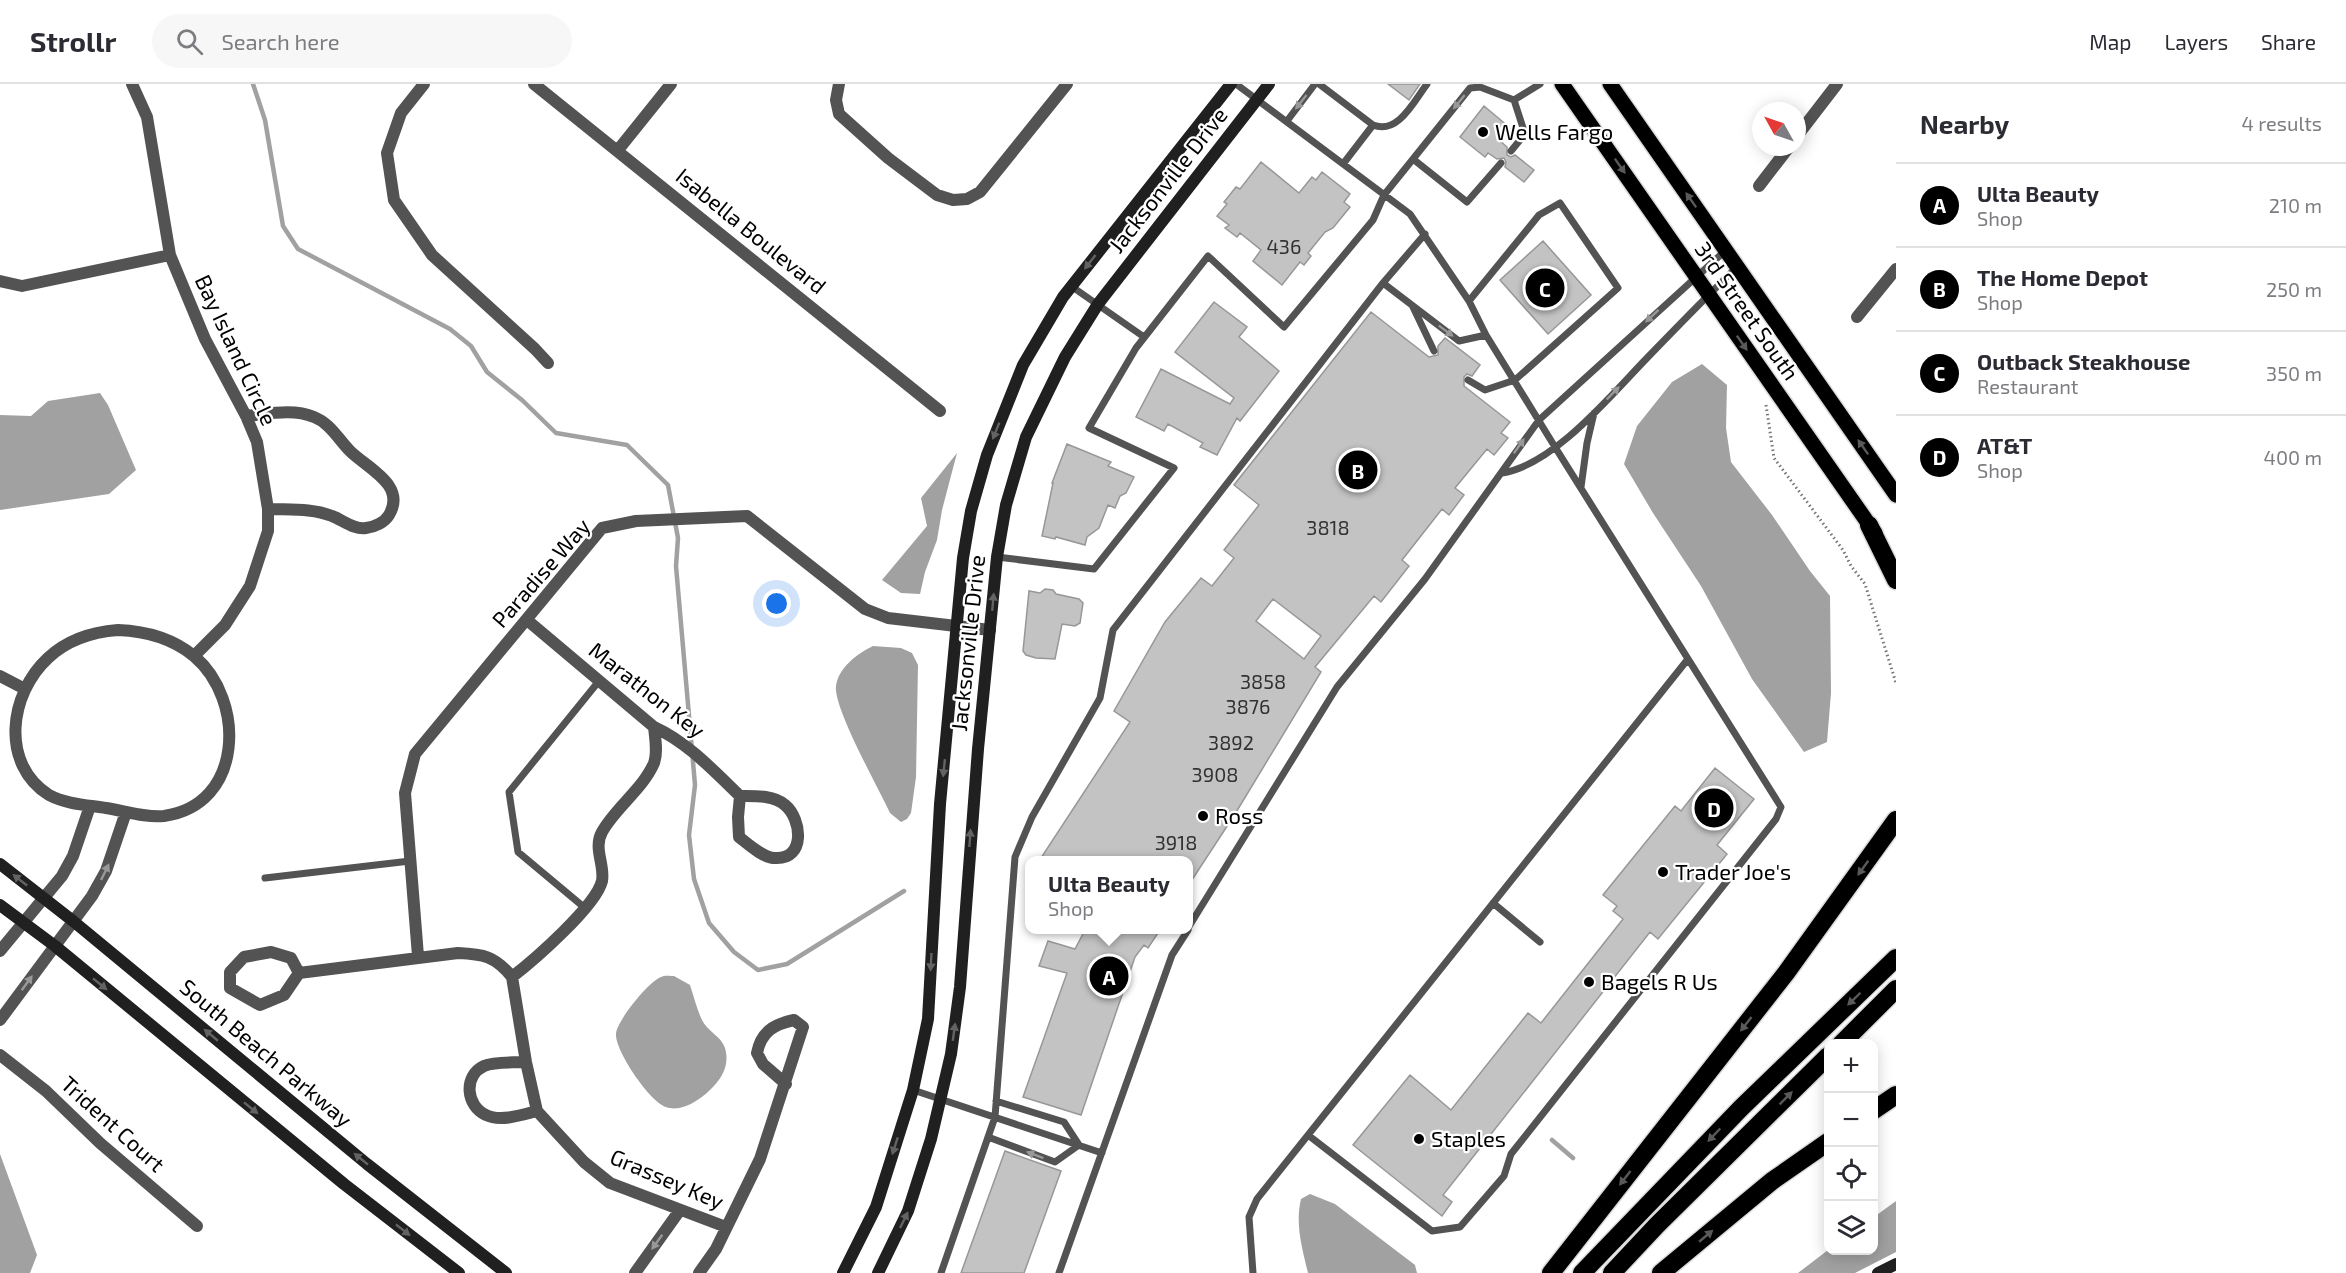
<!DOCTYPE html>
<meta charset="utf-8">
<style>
body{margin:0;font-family:"Exo 2",sans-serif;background:#f7f7f7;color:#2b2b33}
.controls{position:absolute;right:18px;bottom:18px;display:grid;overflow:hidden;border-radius:12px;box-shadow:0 3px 15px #0003}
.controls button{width:54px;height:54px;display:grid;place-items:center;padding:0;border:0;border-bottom:2px solid #e1e1e2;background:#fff;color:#2b2b33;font:30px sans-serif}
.compass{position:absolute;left:1752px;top:18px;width:54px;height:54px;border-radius:50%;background:#fff;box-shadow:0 3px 15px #0003;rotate:310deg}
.you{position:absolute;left:777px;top:520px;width:21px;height:21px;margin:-15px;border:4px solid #fff;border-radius:50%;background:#1a73e8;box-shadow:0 0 0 9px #1a73e833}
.badge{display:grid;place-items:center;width:39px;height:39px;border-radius:50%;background:#000;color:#fff;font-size:20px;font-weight:700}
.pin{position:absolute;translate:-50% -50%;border:3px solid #fff;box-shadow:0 2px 6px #0006}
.popup{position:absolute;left:1025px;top:772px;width:168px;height:78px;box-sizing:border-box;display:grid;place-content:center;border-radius:12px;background:#fff;filter:drop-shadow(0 2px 4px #0005);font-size:20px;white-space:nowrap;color:#7c7c81}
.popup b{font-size:22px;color:#2b2b33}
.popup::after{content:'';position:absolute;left:50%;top:100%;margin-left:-12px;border:12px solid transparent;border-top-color:#fff}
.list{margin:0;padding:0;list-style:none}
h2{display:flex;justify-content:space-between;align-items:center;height:78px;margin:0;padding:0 24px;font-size:26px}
h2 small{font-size:20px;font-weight:400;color:#7c7c81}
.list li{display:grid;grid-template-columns:39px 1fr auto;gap:18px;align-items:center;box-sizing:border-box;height:84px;padding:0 24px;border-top:2px solid #e1e1e2}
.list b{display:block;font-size:22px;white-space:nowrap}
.list p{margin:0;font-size:20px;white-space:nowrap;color:#7c7c81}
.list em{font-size:20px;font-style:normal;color:#7c7c81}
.icon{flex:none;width:33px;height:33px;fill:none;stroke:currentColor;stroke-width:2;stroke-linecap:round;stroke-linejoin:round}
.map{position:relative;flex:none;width:1896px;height:1189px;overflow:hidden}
header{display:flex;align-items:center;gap:36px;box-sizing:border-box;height:84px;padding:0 30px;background:#fff;border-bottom:2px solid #e1e1e2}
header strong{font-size:28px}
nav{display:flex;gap:33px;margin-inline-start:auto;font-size:21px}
.search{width:420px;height:54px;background:#f7f7f7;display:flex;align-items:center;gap:15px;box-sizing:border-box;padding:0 21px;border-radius:33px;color:#7c7c81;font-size:22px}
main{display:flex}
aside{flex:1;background:#fff}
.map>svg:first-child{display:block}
.water{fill:#a1a1a1}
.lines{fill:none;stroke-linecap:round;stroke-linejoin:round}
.stream{stroke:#a1a1a1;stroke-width:4.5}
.building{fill:#c3c3c3;stroke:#979797;stroke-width:1.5;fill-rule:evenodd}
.primary-casing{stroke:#dbdbdb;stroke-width:18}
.highway-casing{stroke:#dbdbdb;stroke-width:21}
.path{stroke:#757575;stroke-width:3;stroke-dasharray:1.5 3;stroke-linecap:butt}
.lane{stroke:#535353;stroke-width:7}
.street{stroke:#535353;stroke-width:12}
.secondary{stroke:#202020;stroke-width:12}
.primary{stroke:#000;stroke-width:15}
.highway{stroke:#000;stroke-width:18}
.oneway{fill:#989898}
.oneway2{fill:#595959}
.oneway3{fill:#636363}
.poi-dot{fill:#000;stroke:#fff;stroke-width:2}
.labels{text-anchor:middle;stroke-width:4.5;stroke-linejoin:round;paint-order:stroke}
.number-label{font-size:20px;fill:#313131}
.poi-label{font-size:22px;fill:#000;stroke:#fff;text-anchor:start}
.street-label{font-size:22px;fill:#000;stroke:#fff}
</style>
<header>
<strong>Strollr</strong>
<div class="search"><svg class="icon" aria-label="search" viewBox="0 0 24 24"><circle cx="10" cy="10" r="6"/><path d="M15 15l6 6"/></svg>Search here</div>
<nav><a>Map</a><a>Layers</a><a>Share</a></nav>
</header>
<main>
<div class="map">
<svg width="1896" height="1189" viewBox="0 0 1896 1189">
<rect width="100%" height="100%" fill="#fff"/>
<path class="water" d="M1702 280 1727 301 1726 344 1731 378 1772 431 1810 487 1830 512 1831 609 1827 658 1804 668 1752 595 1701 502 1653 429 1624 380 1637 342 1672 298Z
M100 309 108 321 136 386 109 410 0 426V331L31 332 48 317Z
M957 369 942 426 937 456 925 488 920 510 901 509 882 496 927 442 921 414Z
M873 562 901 564 912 569 918 581 916 693 911 729 907 735 901 738 890 729C879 705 833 623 836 602 838 584 858 569 873 562Z
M674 892 690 901C694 913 697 926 702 936 707 947 721 952 725 964 730 981 722 994 711 1005 701 1015 682 1029 666 1023 650 1018 615 967 616 950 616 938 649 897 661 893 664 891 671 892 674 892Z
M0 1070 37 1171 30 1189H0Z
M1310 1110 1335 1120 1415 1181 1417 1189H1308C1302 1164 1295 1140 1301 1115Z
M1896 1117V1168L1855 1189H1798L1828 1166H1874V1133Z"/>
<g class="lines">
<path class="stream" d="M253 0 265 36 283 142 298 165 450 245 471 262 487 288 522 316 556 349 627 361 668 401 678 454 676 482 695 701 689 751 694 795 709 839 734 868 758 886 787 880 904 807
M1552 1056 1573 1074"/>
</g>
<path class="building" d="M1388 0H1420L1409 16Z
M1484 22 1509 43 1499 56 1507 63V71L1511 73 1515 71 1534 86 1524 98 1505 83 1506 78 1504 74 1497 75 1488 69 1485 73 1460 53Z
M1261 78 1299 109 1312 93 1316 96 1322 88 1350 110 1344 118 1350 123 1333 144 1325 148 1308 169 1311 172 1304 181 1300 178 1282 201 1253 177 1261 166 1240 149 1237 153 1225 144 1229 141 1217 132 1227 120 1224 118 1236 103 1240 105Z
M1543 157 1591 211 1548 250 1500 196Z
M1214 218 1247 243 1239 253 1279 287 1240 337 1237 334 1217 371 1200 363 1203 359 1168 340 1164 347 1136 333 1161 285 1230 320 1234 314 1175 268Z
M1371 228 1429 273 1438 271V262L1445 254 1480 281 1472 292 1467 290 1464 293V302L1510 338 1501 349 1508 354 1494 371 1487 365 1455 404 1464 411 1449 431 1442 425 1402 476 1409 482 1381 518 1374 512 1315 583 1321 588 1235 730 1188 802V777H1039L1130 638 1114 627 1165 538 1201 494 1212 502 1234 474 1224 466 1259 421 1234 401ZM1273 515 1321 552 1304 575 1256 537Z
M1067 360 1111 378 1108 382 1134 393 1126 409 1120 412 1115 424 1108 421 1099 444 1087 453 1085 461 1056 453 1055 455 1042 452 1053 399H1052Z
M1045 505 1053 506 1056 510 1079 515 1083 519 1080 539 1075 542 1062 540 1055 575 1036 574 1026 571 1023 567 1029 507 1040 509Z
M1715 684 1754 715 1717 761 1727 770 1658 855 1650 848 1473 1073 1443 1111 1452 1118 1442 1132 1353 1061 1410 991 1451 1026 1528 929 1541 939 1623 835 1613 827 1617 822 1603 811 1675 722 1681 727Z
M1085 846H1160L1148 864 1144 861 1135 873 1081 1031 1023 1013 1067 889 1039 882 1048 857 1075 865Z
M1005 1067 1061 1087 1024 1189H961Z"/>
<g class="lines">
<g class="primary-casing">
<path id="primary" d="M1562 0 1875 449
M1610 0 1896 411"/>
</g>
<g class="highway-casing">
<path id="highway" d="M1869 441 1896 496
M1841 960 1896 905
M1874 1026 1896 1011
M1551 1189 1786 889 1896 736
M1582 1189 1741 1024 1896 874
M1612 1189 1657 1141 1828 972
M1661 1189 1772 1097 1828 1058"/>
</g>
<path class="path" d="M1766 321 1774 374 1843 466 1851 482 1865 500 1896 599"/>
<path class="lane" d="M1236 0 1410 130 1469 217 1486 251 1555 363 1781 723 1776 735 1511 1070 1504 1092 1460 1143 1432 1147 1308 1051
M1319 0 1373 41 1343 80
M1514 16 1540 0
M1287 37 1315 0
M1373 41C1398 51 1414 17 1427 0
M1501 79 1467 118 1413 75 1470 4 1480 3 1514 16 1525 50 1511 67
M1383 199 1459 257 1486 251
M1071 202 1144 253
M1413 223 1434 267
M1468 296 1485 306 1515 296 1618 204 1560 119 1539 131 1469 217
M1502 389C1554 381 1611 311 1647 274 1677 243 1707 212 1738 182
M1581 403 1587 359 1594 329
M997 473 1094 485 1174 384 1089 344 1136 264 1208 172 1284 243 1373 136 1384 111 1413 75
M265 794 410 777
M1493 819 1540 858
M585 824 518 768 509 708 599 597
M1188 844 1337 603 1425 495 1539 336 1726 166
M913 1006 1102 1069
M988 1053 1055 1078 1079 1061 1064 1038 996 1017
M941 1189 995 1033 1015 773 1032 733 1100 614 1113 546 1383 199 1425 150
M1059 1189 1172 871 1188 846
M1253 1189 1249 1133 1257 1115 1688 575"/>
<path class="street" d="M424 0 401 29 387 69 394 116 432 171 535 265 548 279
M534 0 940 327
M839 0 836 16 839 30 888 74 937 111 953 116 967 115 980 108 1067 0
M1797 52 1837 0
M618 66 671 0
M1759 102 1789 63
M170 171 205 255 246 332 257 358 268 425V447L250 502 225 541 194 572
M0 197 22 202 170 171 147 33 132 0
M1857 233 1896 185
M246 332C268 330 293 324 314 333 330 339 339 356 350 367 367 384 407 401 389 431 385 438 375 443 366 444 354 446 343 436 332 432 312 424 290 426 268 425
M527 536 654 643C687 658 714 687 740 712L738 733 739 753C748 760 763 774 775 774 806 776 802 735 785 721 774 711 754 712 740 712
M118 546C145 547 172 554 194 572 246 616 244 721 164 732 145 734 125 727 106 724 87 721 66 720 49 711 0 680 9 610 48 574 67 556 92 548 118 546Z
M0 592 25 605
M0 867 62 792 73 772 90 722
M271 868 291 874 299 889 284 911 260 921 230 904V888L244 873Z
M418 872 405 709 415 670 602 444 636 437 747 432 865 525 888 534 990 546
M299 889 458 869C483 870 495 872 512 893L526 978 537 1027 584 1078 610 1099 726 1143
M512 893C534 876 596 822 602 797 605 781 593 764 602 748 615 724 643 705 654 679 658 668 655 654 654 643
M0 936 92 812 106 787 126 728
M0 971 46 1007 100 1059 197 1142
M526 978C513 979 495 977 484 982 463 992 466 1022 486 1031 500 1038 522 1031 537 1027
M635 1189 680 1126
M699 1189 716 1165 760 1075 803 943 794 936C774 940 761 948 757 969L763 980 786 1000"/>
<path class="secondary" d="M0 780 73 837 367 1080 506 1189
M0 821 55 862 344 1100 459 1189
M843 1189 876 1123 913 1006 928 935 940 720 963 474 971 427 987 371 1023 281 1063 213 1231 0
M878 1189 908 1127 931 1055 951 970 960 903 978 665 997 473 1006 421 1026 353 1065 273 1098 220 1269 0
M1878 1189 1896 1180"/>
<use href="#primary" class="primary"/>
<use href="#highway" class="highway"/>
</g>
<defs><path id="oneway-solid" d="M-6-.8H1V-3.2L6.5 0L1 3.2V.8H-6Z" transform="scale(1.5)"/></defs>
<g class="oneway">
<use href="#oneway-solid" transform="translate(1301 18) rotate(128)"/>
<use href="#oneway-solid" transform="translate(1459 18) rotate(129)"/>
<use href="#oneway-solid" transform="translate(1652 232) rotate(137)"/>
<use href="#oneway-solid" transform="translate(1446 247) rotate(37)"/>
<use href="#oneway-solid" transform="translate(1613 309) rotate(-46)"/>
<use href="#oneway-solid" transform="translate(1519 362) rotate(-55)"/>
<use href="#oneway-solid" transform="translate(105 788) rotate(-64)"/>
<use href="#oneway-solid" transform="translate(27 899) rotate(-54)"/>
<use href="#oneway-solid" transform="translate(1035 1071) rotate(-159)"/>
<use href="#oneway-solid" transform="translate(657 1158) rotate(126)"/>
</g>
<g class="oneway2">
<use href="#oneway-solid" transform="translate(1620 82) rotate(55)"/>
<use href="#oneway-solid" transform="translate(1691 116) rotate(-125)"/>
<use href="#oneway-solid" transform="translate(1742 259) rotate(55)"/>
<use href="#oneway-solid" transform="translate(1863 363) rotate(-125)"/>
<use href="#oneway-solid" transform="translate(1863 784) rotate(126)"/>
<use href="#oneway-solid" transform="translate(1854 915) rotate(136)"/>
<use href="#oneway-solid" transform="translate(1746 940) rotate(128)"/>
<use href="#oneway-solid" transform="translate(1786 1014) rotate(-45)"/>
<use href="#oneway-solid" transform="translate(1714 1051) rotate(134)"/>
<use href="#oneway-solid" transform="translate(1625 1094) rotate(128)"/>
<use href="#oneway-solid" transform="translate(1706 1152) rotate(-40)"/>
</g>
<g class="oneway3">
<use href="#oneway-solid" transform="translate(1090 178) rotate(128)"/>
<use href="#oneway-solid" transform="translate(996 347) rotate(112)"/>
<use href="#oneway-solid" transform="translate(993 518) rotate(-85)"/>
<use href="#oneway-solid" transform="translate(944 684) rotate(96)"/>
<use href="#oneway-solid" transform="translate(970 754) rotate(-86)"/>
<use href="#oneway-solid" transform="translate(20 796) rotate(-142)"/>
<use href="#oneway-solid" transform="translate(931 878) rotate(93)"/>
<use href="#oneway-solid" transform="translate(100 900) rotate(39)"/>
<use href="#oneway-solid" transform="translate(954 948) rotate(-82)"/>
<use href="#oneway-solid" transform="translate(211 951) rotate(-140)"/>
<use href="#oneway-solid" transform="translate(251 1024) rotate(39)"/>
<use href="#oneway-solid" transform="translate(895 1062) rotate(108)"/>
<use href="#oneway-solid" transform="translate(361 1075) rotate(-141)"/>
<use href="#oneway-solid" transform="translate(904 1136) rotate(-64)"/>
<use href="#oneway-solid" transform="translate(403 1146) rotate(38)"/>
</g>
<g class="poi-dot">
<circle cx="1483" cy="48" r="6"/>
<circle cx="1203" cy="732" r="6"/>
<circle cx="1663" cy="788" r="6"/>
<circle cx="1589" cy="898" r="6"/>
<circle cx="1419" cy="1055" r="6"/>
</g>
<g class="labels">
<g class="number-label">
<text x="1284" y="170">436</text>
<text x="1328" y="451">3818</text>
<text x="1263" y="605">3858</text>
<text x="1248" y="630">3876</text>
<text x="1231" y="666">3892</text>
<text x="1215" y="698">3908</text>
<text x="1176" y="766">3918</text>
</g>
<g class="poi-label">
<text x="1495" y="56">Wells Fargo</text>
<text x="1215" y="740">Ross</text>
<text x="1675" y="796">Trader Joe's</text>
<text x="1601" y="906">Bagels R Us</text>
<text x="1431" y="1063">Staples</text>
</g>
<g class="street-label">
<text transform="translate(1168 96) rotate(-52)" y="8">Jacksonville Drive</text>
<text transform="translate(751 147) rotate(39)" y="8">Isabella Boulevard</text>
<text transform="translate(1747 227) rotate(55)" y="8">3rd Street South</text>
<text transform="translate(236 266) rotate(65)" y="8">Bay Island Circle</text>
<text transform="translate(541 489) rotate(-49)" y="8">Paradise Way</text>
<text transform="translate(968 559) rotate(-84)" y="8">Jacksonville Drive</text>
<text transform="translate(647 606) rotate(38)" y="8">Marathon Key</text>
<text transform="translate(266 969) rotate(40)" y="8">South Beach Parkway</text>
<text transform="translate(113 1040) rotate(42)" y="8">Trident Court</text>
<text transform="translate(667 1095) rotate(23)" y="8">Grassey Key</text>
</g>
</g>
</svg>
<div class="controls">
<button>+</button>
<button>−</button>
<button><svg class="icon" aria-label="locate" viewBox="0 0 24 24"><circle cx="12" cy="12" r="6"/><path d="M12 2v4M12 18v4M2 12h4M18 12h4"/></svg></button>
<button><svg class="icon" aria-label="layers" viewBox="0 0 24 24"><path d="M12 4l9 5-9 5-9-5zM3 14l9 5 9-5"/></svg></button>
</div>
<svg class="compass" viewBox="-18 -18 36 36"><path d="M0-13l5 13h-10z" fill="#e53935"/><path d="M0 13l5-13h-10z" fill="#7c7c81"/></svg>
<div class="you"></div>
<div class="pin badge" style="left:1109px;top:892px">A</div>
<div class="popup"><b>Ulta Beauty</b>Shop</div>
<div class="pin badge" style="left:1358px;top:386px">B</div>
<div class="pin badge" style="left:1545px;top:204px">C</div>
<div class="pin badge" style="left:1714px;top:724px">D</div>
</div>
<aside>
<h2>Nearby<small>4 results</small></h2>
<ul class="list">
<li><span class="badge">A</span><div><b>Ulta Beauty</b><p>Shop</p></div><em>210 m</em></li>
<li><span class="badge">B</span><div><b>The Home Depot</b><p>Shop</p></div><em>250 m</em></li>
<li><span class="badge">C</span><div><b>Outback Steakhouse</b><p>Restaurant</p></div><em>350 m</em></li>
<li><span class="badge">D</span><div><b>AT&amp;T</b><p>Shop</p></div><em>400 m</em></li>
</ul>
</aside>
</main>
